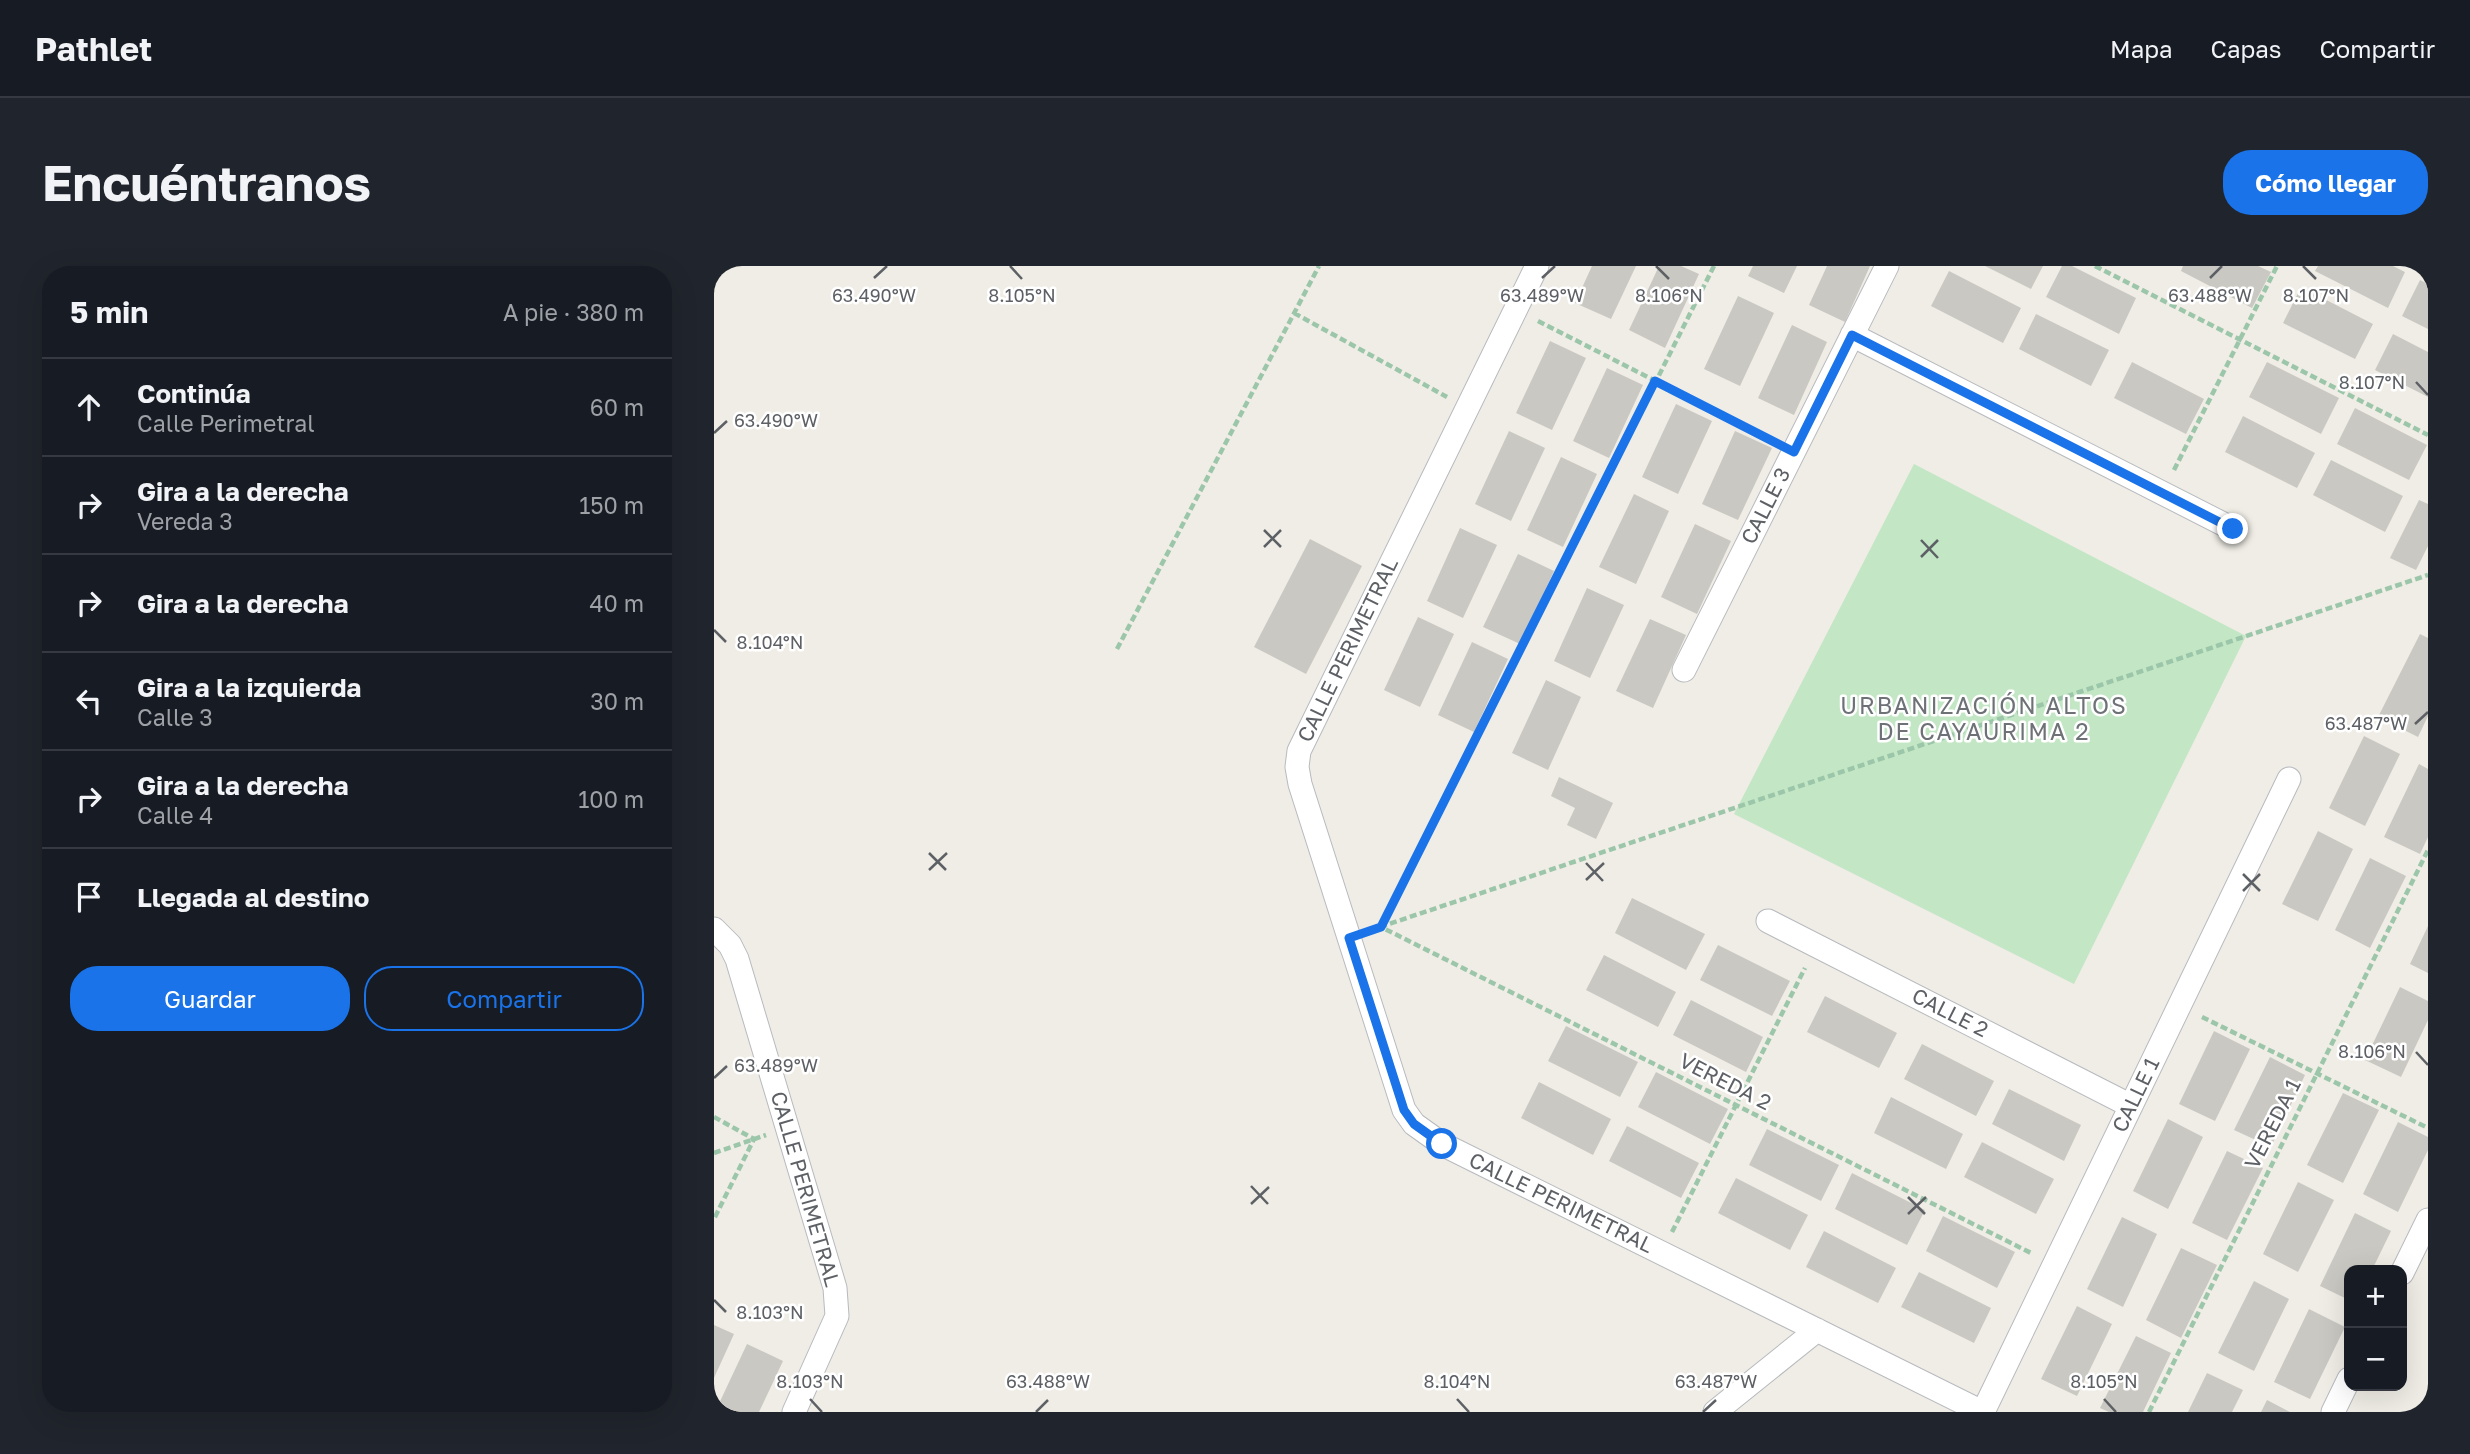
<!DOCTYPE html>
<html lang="es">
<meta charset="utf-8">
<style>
body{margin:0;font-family:"Golos Text",sans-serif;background:#20242c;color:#f1f3f6}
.controls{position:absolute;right:21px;bottom:21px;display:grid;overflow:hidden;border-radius:14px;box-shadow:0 7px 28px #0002}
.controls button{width:63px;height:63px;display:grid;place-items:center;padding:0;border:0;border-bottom:2px solid #363941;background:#171b24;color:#f1f3f6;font:35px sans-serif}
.stop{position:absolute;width:21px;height:21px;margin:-16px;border:5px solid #1a73e8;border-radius:50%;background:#fff}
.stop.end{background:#1a73e8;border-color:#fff;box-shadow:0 2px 7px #0008}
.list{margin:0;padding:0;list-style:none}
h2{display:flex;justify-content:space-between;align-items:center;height:91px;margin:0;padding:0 28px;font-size:30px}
h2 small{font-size:23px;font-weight:400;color:#9ea1a6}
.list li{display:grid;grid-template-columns:46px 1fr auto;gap:21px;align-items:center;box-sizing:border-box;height:98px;padding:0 28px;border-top:2px solid #363941}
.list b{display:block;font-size:26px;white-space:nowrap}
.list p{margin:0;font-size:23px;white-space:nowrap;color:#9ea1a6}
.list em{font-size:23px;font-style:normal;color:#9ea1a6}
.actions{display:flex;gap:14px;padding:21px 28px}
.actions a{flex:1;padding:16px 0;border:2px solid #1a73e8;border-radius:28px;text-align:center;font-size:24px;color:#1a73e8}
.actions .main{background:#1a73e8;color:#fff}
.icon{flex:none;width:38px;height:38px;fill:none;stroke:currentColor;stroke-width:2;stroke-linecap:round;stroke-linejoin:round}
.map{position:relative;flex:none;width:1714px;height:1146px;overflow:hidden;border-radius:28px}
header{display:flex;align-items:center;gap:42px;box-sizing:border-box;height:98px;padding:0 35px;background:#171b24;border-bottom:2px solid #363941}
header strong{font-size:33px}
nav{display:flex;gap:38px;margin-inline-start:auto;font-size:24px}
.intro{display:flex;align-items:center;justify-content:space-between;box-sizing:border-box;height:168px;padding:0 42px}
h1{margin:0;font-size:49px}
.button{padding:18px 32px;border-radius:28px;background:#1a73e8;color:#fff;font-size:24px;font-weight:700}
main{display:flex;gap:42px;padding:0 42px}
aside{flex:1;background:#171b24;border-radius:28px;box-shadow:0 7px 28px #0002}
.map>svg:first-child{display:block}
.green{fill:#c3e6c4}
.building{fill:#cac8c2}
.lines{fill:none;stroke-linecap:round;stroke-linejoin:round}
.minor-casing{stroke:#b8babf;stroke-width:25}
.path{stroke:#9cc6aa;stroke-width:4.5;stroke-dasharray:7 3.5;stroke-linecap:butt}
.minor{stroke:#fff;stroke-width:23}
.route{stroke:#1a73e8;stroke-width:9}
.ticks{fill:none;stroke:#5d6065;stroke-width:2.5}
.labels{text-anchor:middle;stroke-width:5;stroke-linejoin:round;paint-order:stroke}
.street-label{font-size:21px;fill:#5d6065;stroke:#fff}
.neighbourhood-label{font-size:23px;letter-spacing:2px;fill:#6e7277;stroke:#fff}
.ticks-label{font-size:18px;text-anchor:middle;fill:#5d6065;stroke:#fff;stroke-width:5;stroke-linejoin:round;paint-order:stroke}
</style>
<header>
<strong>Pathlet</strong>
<nav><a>Mapa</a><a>Capas</a><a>Compartir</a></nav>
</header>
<div class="intro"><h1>Encuéntranos</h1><a class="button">Cómo llegar</a></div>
<main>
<aside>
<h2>5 min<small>A pie · 380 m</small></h2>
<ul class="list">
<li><svg class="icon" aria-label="ahead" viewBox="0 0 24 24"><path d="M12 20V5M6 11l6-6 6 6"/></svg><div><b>Continúa</b><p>Calle Perimetral</p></div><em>60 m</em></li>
<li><svg class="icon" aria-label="right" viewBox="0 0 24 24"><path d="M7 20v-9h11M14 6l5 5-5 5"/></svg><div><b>Gira a la derecha</b><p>Vereda 3</p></div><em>150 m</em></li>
<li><svg class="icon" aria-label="right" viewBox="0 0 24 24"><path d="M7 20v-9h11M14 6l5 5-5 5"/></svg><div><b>Gira a la derecha</b></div><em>40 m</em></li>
<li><svg class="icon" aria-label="left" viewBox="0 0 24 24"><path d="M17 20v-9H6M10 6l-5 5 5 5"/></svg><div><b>Gira a la izquierda</b><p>Calle 3</p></div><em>30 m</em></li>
<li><svg class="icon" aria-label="right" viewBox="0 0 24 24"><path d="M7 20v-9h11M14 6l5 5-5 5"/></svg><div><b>Gira a la derecha</b><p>Calle 4</p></div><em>100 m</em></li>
<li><svg class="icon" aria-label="arrive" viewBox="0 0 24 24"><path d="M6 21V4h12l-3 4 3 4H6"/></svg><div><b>Llegada al destino</b></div></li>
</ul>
<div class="actions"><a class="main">Guardar</a><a>Compartir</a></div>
</aside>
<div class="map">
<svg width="1714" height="1146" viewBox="0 0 1714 1146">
<rect width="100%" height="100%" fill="#efede5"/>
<path class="green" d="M1200 198 1532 370 1360 718 1020 548Z"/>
<path class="building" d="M878 0H922L897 53 861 37Z
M945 0H967L985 8 951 82 915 64Z
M1039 0H1083L1070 27 1034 10Z
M1113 0H1156L1131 56 1095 39Z
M1271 0H1329L1317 23Z
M1348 0H1358L1422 32 1405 68 1332 31Z
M1469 0H1544L1557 6 1538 42 1467 5Z
M1604 0H1679L1691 6 1674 42 1601 5Z
M1235 5 1307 42 1289 77 1217 40Z
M1706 14 1714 18V63L1688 50Z
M1587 21 1659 58 1641 93 1569 57Z
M1024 30 1060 47 1026 120 990 103Z
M1322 48 1395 84 1377 120 1305 83Z
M1078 59 1113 76 1080 149 1044 132Z
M1679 68 1714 86V131L1661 104Z
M836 75 872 92 838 164 802 147Z
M1418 96 1490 133 1472 168 1400 132Z
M1553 96 1625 132 1607 168 1535 131Z
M893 102 929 119 895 192 859 175Z
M962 138 998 155 964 228 928 211Z
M1641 142 1713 179 1695 214 1623 178Z
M1529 150 1601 187 1583 222 1511 186Z
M795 165 831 182 797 255 761 238Z
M1021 165 1058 182 1024 254 988 238Z
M847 191 883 208 849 281 813 264Z
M1617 194 1689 230 1671 266 1599 229Z
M920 228 955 245 922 318 885 301Z
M1705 234 1714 238V280L1702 304 1676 292Z
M981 258 1017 275 983 348 947 331Z
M746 262 783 279 749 352 713 335Z
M596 273 648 300 592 408 540 381Z
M804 288 840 305 806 378 769 361Z
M873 322 910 339 876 412 840 395Z
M704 351 740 368 706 441 670 424Z
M936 353 972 369 939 442 902 425Z
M1706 368 1714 372V450L1704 471 1664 451Z
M758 376 794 393 760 466 724 449Z
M832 414 867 431 834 504 798 487Z
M1650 470 1686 488 1651 560 1615 542Z
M1705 498 1714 503V571L1706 588 1670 571Z
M845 511 899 537 882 573 853 559 861 542 837 530Z
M1604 565 1639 583 1604 655 1568 638Z
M1656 592 1692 610 1656 682 1621 664Z
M918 632 991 668 972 704 901 667Z
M1714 660V707L1696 698Z
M1004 679 1076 715 1058 750 986 714Z
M890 689 962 726 944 761 872 724Z
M1686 721 1714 735V754L1687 811 1651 794Z
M1111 730 1183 767 1165 802 1093 766Z
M977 734 1049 771 1032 806 959 769Z
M852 760 924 796 906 831 834 795Z
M1500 765 1536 783 1501 855 1465 838Z
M1208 778 1280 815 1262 850 1190 813Z
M1556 791 1591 809 1557 881 1520 864Z
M942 806 1014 843 996 878 924 841Z
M825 816 897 853 879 889 807 852Z
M1295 823 1367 859 1350 895 1278 858Z
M1629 827 1665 844 1629 917 1593 899Z
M1177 831 1249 868 1232 903 1160 867Z
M1454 853 1489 871 1454 943 1419 925Z
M1684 856 1714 871V884L1684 946 1649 928Z
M913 860 985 897 967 932 895 895Z
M1053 863 1125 899 1107 935 1035 899Z
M1268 876 1340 913 1322 948 1250 911Z
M1513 885 1549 902 1513 974 1478 957Z
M1138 907 1211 944 1193 979 1121 943Z
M1022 912 1094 949 1076 984 1004 947Z
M1584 916 1620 934 1584 1006 1549 988Z
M1641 947 1677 965 1658 1004H1635V1034L1606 1020Z
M1229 950 1301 986 1283 1022 1212 985Z
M1408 951 1443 968 1409 1041 1373 1023Z
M1110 965 1182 1002 1164 1037 1092 1001Z
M1467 982 1503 999 1467 1072 1432 1054Z
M1205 1006 1277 1042 1260 1077 1187 1041Z
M1540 1015 1575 1033 1540 1105 1504 1087Z
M1363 1040 1398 1058 1363 1130 1327 1113Z
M1595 1043 1631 1061 1596 1133 1560 1116Z
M0 1059 20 1068 0 1112Z
M1422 1070 1457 1087 1429 1146H1395L1386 1142Z
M33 1078 69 1095 45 1146H1Z
M1493 1107 1529 1124 1518 1146H1474Z
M1553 1134 1576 1146H1547Z"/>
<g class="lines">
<g class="minor-casing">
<path id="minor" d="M823 0 585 485 583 501 586 518 690 844 700 858 728 878 1268 1146
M1138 69 1519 263
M970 404 1173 0
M1054 655 1417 840
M0 663 16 679 23 693 121 1022 123 1050 80 1146
M1688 1007 1714 954
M1001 1146 1103 1064
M1269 1146 1575 513
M1619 1146 1635 1113"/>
</g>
<path class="path" d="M1000 0 667 661 1317 987
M1381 0 1714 169
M580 47 733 131
M824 55 1059 175
M1460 204 1563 0
M403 383 605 0
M666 661 1714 309
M1488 751 1714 862
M0 851 40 873 0 953
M0 887 52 869
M958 966 1091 702
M1435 1146 1714 584"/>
<use href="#minor" class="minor"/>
</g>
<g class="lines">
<path class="route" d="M728 878 700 858 690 844 635 672 667 661 941 115 1080 186 1138 69 1519 263"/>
</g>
<path class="ticks" d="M296 0 308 13M942 0 955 13M1589 0 1602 13M160 12 173 0M828 12 841 0M1496 12 1508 0M1702 116 1714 129M0 167 13 155M550 264 567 281M1207 274 1224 292M550 281 567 264M1207 291 1224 274M0 364 12 376M1701 458 1714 446M215 587 232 604M872 597 889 615M215 604 233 587M1529 608 1546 625M872 614 890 597M1529 625 1546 608M1702 786 1714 799M0 812 13 800M537 920 554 938M1194 931 1211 948M537 938 555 921M1194 948 1212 931M0 1034 12 1046M96 1133 108 1146M743 1133 755 1146M1390 1133 1402 1146M322 1146 334 1134M989 1146 1002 1134"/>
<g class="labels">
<g class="street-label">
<text transform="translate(1052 240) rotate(-63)" y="7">CALLE 3</text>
<text transform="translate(634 384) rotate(-64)" y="7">CALLE PERIMETRAL</text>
<text transform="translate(1236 747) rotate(27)" y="7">CALLE 2</text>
<text transform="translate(1011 816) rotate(27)" y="7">VEREDA 2</text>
<text transform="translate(1422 829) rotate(-64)" y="7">CALLE 1</text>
<text transform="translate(1559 858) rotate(-63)" y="7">VEREDA 1</text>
<text transform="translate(91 923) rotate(74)" y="7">CALLE PERIMETRAL</text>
<text transform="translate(847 937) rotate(26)" y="7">CALLE PERIMETRAL</text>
</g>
<g class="neighbourhood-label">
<text x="1270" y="448">URBANIZACIÓN ALTOS<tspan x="1270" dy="26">DE CAYAURIMA 2</tspan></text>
</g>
</g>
<g class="ticks-label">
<text x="160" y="36">63.490°W</text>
<text x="828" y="36">63.489°W</text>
<text x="1496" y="36">63.488°W</text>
<text x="308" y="36">8.105°N</text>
<text x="955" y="36">8.106°N</text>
<text x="1602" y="36">8.107°N</text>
<text x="1658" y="123">8.107°N</text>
<text x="62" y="161">63.490°W</text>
<text x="56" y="383">8.104°N</text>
<text x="1652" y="464">63.487°W</text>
<text x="1658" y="792">8.106°N</text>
<text x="62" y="806">63.489°W</text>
<text x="56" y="1053">8.103°N</text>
<text x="96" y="1122">8.103°N</text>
<text x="743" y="1122">8.104°N</text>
<text x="1390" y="1122">8.105°N</text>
<text x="334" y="1122">63.488°W</text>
<text x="1002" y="1122">63.487°W</text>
</g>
</svg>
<div class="controls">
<button>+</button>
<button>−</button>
</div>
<div class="stop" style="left:728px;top:878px"></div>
<div class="stop end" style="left:1519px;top:263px"></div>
</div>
</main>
